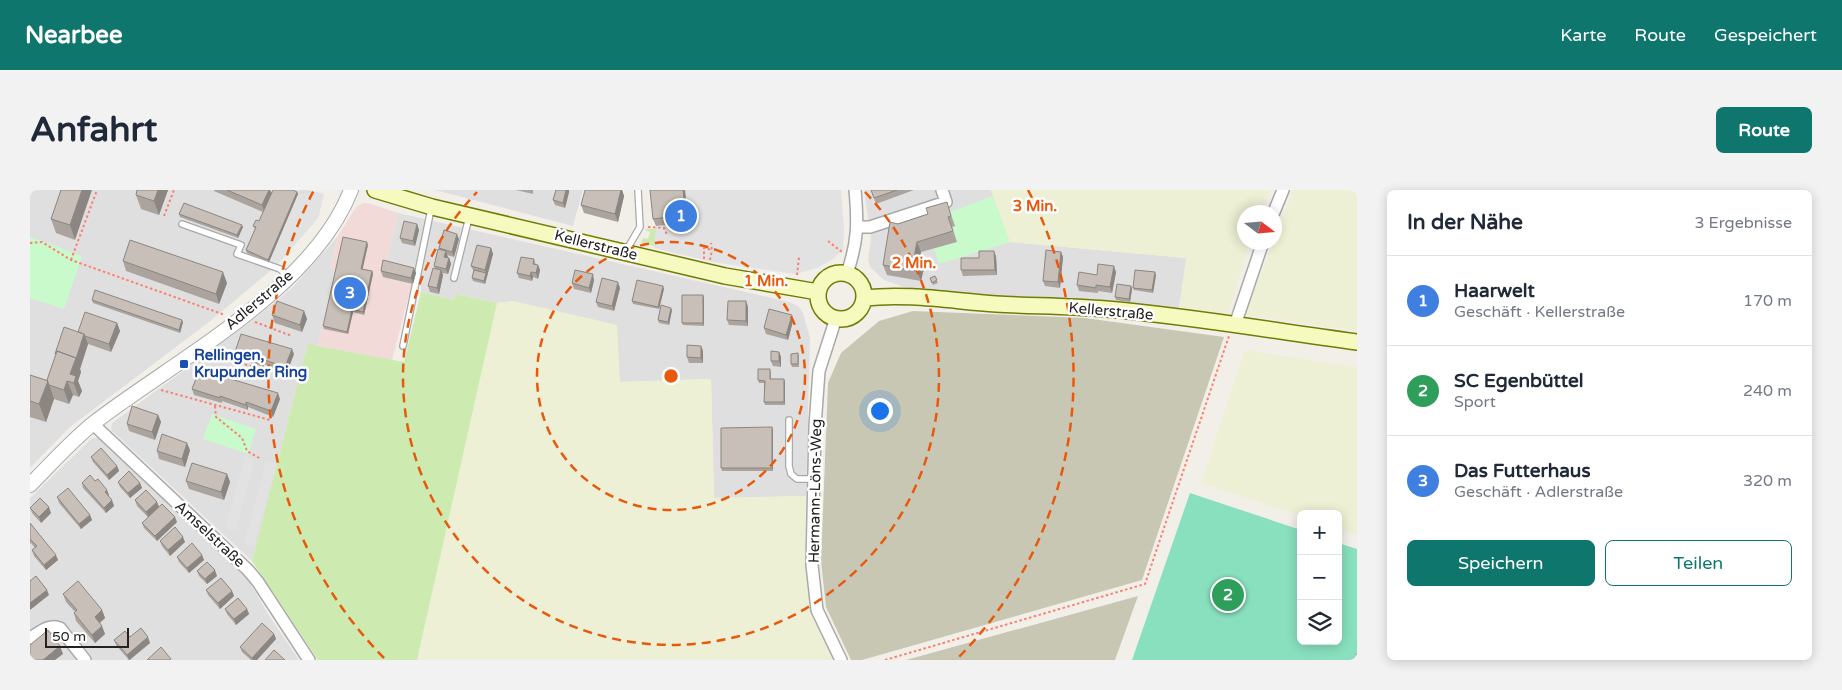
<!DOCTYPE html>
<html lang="de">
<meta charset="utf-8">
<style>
body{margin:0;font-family:"Varela Round",sans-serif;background:#f2f2f3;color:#1f2937}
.controls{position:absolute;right:15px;bottom:15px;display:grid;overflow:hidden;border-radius:8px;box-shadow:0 2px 12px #0003}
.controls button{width:45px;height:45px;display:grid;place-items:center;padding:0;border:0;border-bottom:1px solid #e0e1e3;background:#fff;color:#1f2937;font:25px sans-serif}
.compass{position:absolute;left:1207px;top:15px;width:45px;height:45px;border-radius:50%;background:#fff;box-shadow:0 2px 12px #0003;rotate:106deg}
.scale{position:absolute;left:15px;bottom:12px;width:84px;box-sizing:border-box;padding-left:5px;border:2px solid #222;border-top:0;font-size:14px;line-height:18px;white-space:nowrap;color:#222;-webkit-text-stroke:4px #fff;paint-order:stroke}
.you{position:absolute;left:849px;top:220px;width:18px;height:18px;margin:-12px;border:4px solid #fff;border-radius:50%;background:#1a73e8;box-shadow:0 0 0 8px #1a73e833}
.badge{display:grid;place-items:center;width:32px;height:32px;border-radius:50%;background:#0f766e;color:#fff;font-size:16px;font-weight:700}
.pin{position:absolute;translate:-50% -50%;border:2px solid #fff;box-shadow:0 1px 5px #0006}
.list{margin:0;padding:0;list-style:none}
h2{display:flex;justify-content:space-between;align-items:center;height:65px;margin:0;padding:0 20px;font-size:21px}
h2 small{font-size:16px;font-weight:400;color:#747a83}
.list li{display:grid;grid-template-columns:32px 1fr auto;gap:15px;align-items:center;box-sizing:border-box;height:90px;padding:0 20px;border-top:1px solid #e0e1e3}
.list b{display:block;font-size:19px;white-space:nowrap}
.list p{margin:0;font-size:16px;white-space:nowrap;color:#747a83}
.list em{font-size:16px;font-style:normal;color:#747a83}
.actions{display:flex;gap:10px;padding:15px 20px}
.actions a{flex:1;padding:11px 0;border:1px solid #0f766e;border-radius:8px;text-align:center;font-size:18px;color:#0f766e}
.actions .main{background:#0f766e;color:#fff}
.icon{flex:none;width:28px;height:28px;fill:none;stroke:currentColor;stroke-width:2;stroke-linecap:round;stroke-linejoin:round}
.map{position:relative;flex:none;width:1327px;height:470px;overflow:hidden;border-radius:8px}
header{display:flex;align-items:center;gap:30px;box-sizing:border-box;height:70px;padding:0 25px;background:#0f766e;color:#fff}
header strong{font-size:24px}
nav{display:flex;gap:28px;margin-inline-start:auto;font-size:18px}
.intro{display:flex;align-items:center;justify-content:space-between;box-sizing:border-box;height:120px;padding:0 30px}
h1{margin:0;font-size:35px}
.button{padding:12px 22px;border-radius:8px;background:#0f766e;color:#fff;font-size:18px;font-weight:700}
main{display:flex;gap:30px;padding:0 30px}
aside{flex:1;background:#fff;border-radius:8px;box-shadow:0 2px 12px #0003}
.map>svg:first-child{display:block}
.residential{fill:#e0dfdf}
.commercial{fill:#f2dad9}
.construction{fill:#c7c7b4}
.farmland{fill:#eef0d5}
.grass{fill:#cdebb0}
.park{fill:#c8facc}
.pitch{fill:#88e0be}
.parking{fill:#e2e2e2}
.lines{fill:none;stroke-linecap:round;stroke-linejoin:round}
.service-casing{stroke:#a9a9a9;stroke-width:8}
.minor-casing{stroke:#a9a9a9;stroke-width:14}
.tertiary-casing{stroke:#a9a9a9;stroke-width:16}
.secondary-casing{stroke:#707d05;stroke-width:18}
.path{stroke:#fa8072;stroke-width:2;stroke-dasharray:2.5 2.5;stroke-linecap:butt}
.service{stroke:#fff;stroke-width:5.5}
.minor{stroke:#fff;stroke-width:11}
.tertiary{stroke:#fff;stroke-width:14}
.secondary{stroke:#f7fabf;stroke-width:15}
.wall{fill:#aba49e}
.shaded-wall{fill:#8b8681}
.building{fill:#c7bfb8;stroke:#8b8681}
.ring{fill:none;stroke:#e8590c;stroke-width:2.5;stroke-dasharray:9 6}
.transit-dot{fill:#1a4fb4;stroke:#fff;stroke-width:2}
.labels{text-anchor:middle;stroke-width:5;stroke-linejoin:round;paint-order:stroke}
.street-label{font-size:15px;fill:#222;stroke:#fff}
.transit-label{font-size:15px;font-weight:bold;fill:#164399;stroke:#fff;text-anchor:start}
.centre{fill:#e8590c;stroke:#fff;stroke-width:2.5}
.ring-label{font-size:15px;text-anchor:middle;font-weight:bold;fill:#e8590c;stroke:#fff;stroke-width:5;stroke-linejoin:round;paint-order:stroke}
</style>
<header>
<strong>Nearbee</strong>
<nav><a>Karte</a><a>Route</a><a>Gespeichert</a></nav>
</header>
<div class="intro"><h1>Anfahrt</h1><a class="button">Route</a></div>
<main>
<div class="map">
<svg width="1327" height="470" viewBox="0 0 1327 470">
<rect width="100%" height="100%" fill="#f2efe9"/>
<path class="residential" d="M0 0H278L294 4 288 28 245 77 179 132 40 237 0 278Z
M405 0H553L543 36Z
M834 0H961L980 52 1157 68 1147 128 902 107 854 90 840 77 838 70 841 49Z
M368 23 759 112 768 116 773 123 780 148 776 306 684 308 681 189 589 192 483 111 467 113 426 104 424 110 391 102V96L353 87Z
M308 46 300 78 305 79 288 156 278 154 222 371 81 240 82 233 219 133 262 98Z
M62 248H70L202 372 221 394 238 424 269 470H0V308Z"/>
<path class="commercial" d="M333 13H338L368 23 353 86 382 94 362 170 288 156 305 80 300 78 308 46 326 17Z"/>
<path class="construction" d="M883 121 1055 128 1194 147 1112 390 832 470H821L796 417 791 371 798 193 811 163 849 131Z
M1108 406 1085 470H876Z"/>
<path class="farmland" d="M961 0H1241L1232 22H1214V52L1220 53 1198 125 1149 120 1156 68 980 52Z
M1263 0H1327V141L1215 125 1243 53 1244 52 1245 48Z
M483 111 587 135 590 192 681 189 684 308 776 306 775 375 780 416 806 470H387L467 113Z
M1215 160 1327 177V345L1308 339V324H1271V326L1171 293Z"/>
<path class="grass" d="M615 39H630L671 68 611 53 613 48 618 49 620 42 615 40Z
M391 102 424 110 426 104 467 113 387 470H288L222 371 278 153 288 156 374 172Z"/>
<path class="park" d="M963 6 980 52 909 74 904 58 927 51 921 37 925 36 920 22Z
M0 47 52 66 34 119 0 108Z
M182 224 226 239 218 264 173 249Z"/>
<path class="pitch" d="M1160 303 1271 340V451H1308V353L1327 359V470H1102Z"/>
<path class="parking" d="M655 0H811L814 37 813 60 803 69 787 78 765 84 683 72 624 58 626 36 658 33Z
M268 4H294L288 28 245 77 239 72Z
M215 266 225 269 206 340 195 338Z
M236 271 246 274 224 356 214 354Z"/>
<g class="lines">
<g class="service-casing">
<path id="service" d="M152 34 211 55 207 64 250 79 258 87
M597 62 600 54 610 37 608 0
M424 88 439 27
M373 156 401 19
M759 230V276L761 284 767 289H784"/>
</g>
<g class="minor-casing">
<path id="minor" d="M1244 22 1253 0
M827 37H840L916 12 912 0
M817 83C828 52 828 32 825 0
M806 128 789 181 785 236 782 375 787 420 811 470
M1205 135 1233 52
M63 234 218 380 228 392 279 470
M0 448C9 443 19 433 30 438L55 470"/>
</g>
<g class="tertiary-casing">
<path id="tertiary" d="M0 295C21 274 42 250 65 232 147 169 283 99 321 0"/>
</g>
<g class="secondary-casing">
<path id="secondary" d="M345 0 402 17 695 86 788 102
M788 106a23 23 0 1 1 46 0a23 23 0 1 1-46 0Z
M834 108C879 103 922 111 966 114 1003 116 1039 116 1076 119 1160 126 1244 141 1327 152"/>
</g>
<path class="path" d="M134 26 144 0
M618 37 634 38 637 45
M798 51 812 62
M0 53 12 52 41 70 195 125
M674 69V58L682 60 681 53
M41 70 67 0
M680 70 682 60
M767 85 769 67
M225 132 262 146
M181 165 253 185
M131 200 240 230
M185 216 186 227 212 248 217 261 231 269
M855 470 1115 394 1199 146
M1325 470 1327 463"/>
<use href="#service" class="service"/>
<use href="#minor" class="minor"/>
<use href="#tertiary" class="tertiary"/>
<use href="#secondary" class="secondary"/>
</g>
<path class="wall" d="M31 0 45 50 26 43 21 29Z
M107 0H138L129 25 111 19 106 5Z
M184 0H240L242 3 267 2 268 4 239 72 217 63 216 60 225 39 223 36 229 31 233 22 184 1Z
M486 0H503V4Z
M526 0H539V2L535 18 525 15 523 10Z
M555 0H592L594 6 588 32 554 23 551 15Z
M655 0 658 33 626 36 623 29Z
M841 0H884L846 14Z
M920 22 925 36 922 37 927 52 891 62 890 68 894 78 891 91 857 85 853 75 868 34Z
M149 24 213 37 208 48 150 27Z
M387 34 389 40 385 56 372 53 370 48Z
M429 49 424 67 417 65V68H419L421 74 418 84 412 83 413 85 409 104 400 102 398 96 405 78 404 76 410 60 409 58Z
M338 55 332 79 342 81 343 84 334 125 323 122 318 144 294 139 293 136Z
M461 58 463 64 455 94 443 91 442 88 444 82 441 76Z
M1031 62 1033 67 1030 98 1015 96 1013 91Z
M966 66 967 85 933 86 931 80 949 68Z
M504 69 506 75H508L510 80 508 89 503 87 502 91 489 88 487 83Z
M93 71 197 93 189 114 96 81Z
M384 78 386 83 383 94 353 87 351 81Z
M1086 82 1082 103 1068 101V103L1049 101 1047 95 1067 85Z
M1126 85 1123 103 1104 100 1103 98Z
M905 86 908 93 903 95 900 88Z
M564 90 561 103 544 99 542 93Z
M1101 96 1102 99 1100 112 1086 110 1085 107Z
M590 98 584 121 568 117 566 112Z
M634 99 629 119 603 114 602 111Z
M673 105 674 108V136L653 135 652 133Z
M62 110 153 132 150 143 63 113Z
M716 111 718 117V136L699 135 697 130Z
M642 120 639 135 629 133 628 130Z
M274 121 277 129 272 142 245 133 242 125Z
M763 131 758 150 736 144 734 138Z
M87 133 90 141 81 162 58 154 50 179 51 182 48 191 52 201 49 207 43 205 39 214 24 209 16 232 0 227V185L17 190 48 142Z
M671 156 673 161V173H659L657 167Z
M205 162 264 164 257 182 234 174 233 177 207 167Z
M749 162 751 167V177L743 176 741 171Z
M768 163 769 166V177H762L761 174Z
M740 179 741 182V189H754L755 192V215H735L734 212V193H729L728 190Z
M193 190 250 209 243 227 218 217V220L192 211V213L164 205 162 199Z
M128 225 131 232 125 250 99 241 97 234Z
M742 237 743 240V281H692L691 278Z
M160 260 155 277 129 269 127 261Z
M61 267 87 276 89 281 79 290 63 272Z
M197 284 200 292 194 310 159 299 156 291Z
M88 292 110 293 112 298 100 308 90 297Z
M52 293 79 305 78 306 84 316 76 323 53 298Z
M27 307 60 325 62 330 51 339 29 313Z
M105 310 127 312 129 317 118 327 107 316Z
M0 318 21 323 11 333 2 323Z
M147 332 127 351 114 338 112 333Z
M0 333 28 370 16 380 4 366 2 360 5 358 1 353 0 354Z
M130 351 155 352 140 366 132 356Z
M172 365 174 370 159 383 149 372 147 367Z
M167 381 187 386 177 394 169 386Z
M176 400 202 401 204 406 190 419 178 405Z
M33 404 72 420 75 428 70 433 75 444 65 453 46 431 44 423 45 422 36 412Z
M195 419H217L219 424 206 435 197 424Z
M244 444 246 449 227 470H221L212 462 210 457Z
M100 447 120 453 100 470H99L86 455 84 450Z"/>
<path class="shaded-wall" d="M52 0H62L45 50 40 35Z
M128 0H138L129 25 124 11Z
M239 0H240L242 5 235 23 232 15Z
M536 0H539V2L535 18 533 13Z
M591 0H592L594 6 588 32 585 24Z
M653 0H655L658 33 656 25Z
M267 2 268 4 239 72 238 70Z
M387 34 389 40 385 56 383 51Z
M212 35 213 37 208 48 207 45Z
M427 44 429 49 424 67 422 62Z
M337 52 338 55 332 82 331 79Z
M887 52 891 62 888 77 884 67Z
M461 58 463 64 455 94 454 91 456 83 455 80Z
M416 61 418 67 416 73 414 67Z
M964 61 966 66 967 85 965 80Z
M1031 62 1033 67 1030 98 1028 92Z
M419 68 421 74 418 84 416 79Z
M890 68 894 78 891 91 887 81Z
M508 75 510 80 508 89 506 83Z
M1084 76 1086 82 1082 103 1080 97Z
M384 78 386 83 383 94 381 88Z
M411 80 413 85 409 104 407 98Z
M342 81 343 84 334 125 333 122Z
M193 82 197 93 189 114 186 104Z
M501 82 503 87 502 91 500 86Z
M1125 82 1126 85 1123 103 1122 100Z
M563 84 564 90 561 103 559 98Z
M588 92 590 98 584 121 582 116Z
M633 96 634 99 629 119 628 117Z
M1101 96 1102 99 1100 112 1099 109Z
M673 105 674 108V136L673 133Z
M716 111 718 117V136L716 131Z
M641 118 642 120 639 135 638 132Z
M322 119 323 122 318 144 317 142Z
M274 121 277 129 272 142 270 135Z
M762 125 763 131 758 150 756 145Z
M152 130 153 132 150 143 149 140Z
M87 133 90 141 81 162 79 154Z
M54 144 58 154 50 179 51 182 48 191 52 201 49 207 40 184Z
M671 156 673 161V173L671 168Z
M262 159 264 164 257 182 255 177Z
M749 162 751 167V177L749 171Z
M232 169 234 174 233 177 232 171Z
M754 189 755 192V215L754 212Z
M18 191 24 209 16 232 9 214Z
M37 191 43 205 39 214 34 200Z
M248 203 250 209 243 227 241 221Z
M216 212 218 217V220L216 215Z
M128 225 131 232 125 250 122 242Z
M742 237 743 240V281L742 278Z
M157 253 160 260 155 277 152 269Z
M87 276 89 281 79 290 77 285Z
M197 284 200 292 194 310 191 302Z
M110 293 112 298 100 308 98 303Z
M77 300 79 305 76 307 75 302Z
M82 310 84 316 76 323 74 318Z
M127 312 129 317 118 327 116 322Z
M19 317 21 323 11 333 9 327Z
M60 325 62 330 51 339 49 334Z
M145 327 147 332 127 351 125 346Z
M153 347 155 352 140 366 138 360Z
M26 365 28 370 16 380 14 375Z
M172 365 174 370 159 383 157 378Z
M185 380 187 386 177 394 175 389Z
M17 400 19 405 0 420V413Z
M202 401 204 406 190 419 188 413Z
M217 419 219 424 206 435 204 429Z
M72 420 75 428 67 435 65 427Z
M72 436 75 444 65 453 62 445Z
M244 444 246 449 227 470H223L222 468Z
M118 447 120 453 99 470 97 465Z
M30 456 33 464 25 470H13Z"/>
<path class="building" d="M31 0H52L40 35 21 29Z
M107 0H128L124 11 106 5Z
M197 0H239L232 15Z
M243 0H263L267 2 238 70 216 60 226 37 223 36 226 30 229 31Z
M526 0H536L533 13 523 10Z
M555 0H591L585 24 551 15Z
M620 0H653L656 25 623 29Z
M841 0H867L844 8Z
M917 12 921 26 918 27 923 41 887 52 884 67 890 68 887 81 853 75 860 32 868 34 898 24 896 18Z
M154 13 212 35 207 45 149 24Z
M374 31 387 34 383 51 370 48Z
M414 40 427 44 422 62 409 58Z
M313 47 337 52 331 79 342 81 333 122 322 119 317 142 293 136Z
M100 50 193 82 186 104 93 71Z
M447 55 461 58 455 80 441 76Z
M408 59 416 61 414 67 419 68 416 79 404 76Z
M1016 60 1031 62 1028 92 1013 91Z
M949 61H964L965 80H931V68H949Z
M491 67 504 69 503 74 508 75 506 83 501 82 500 86 487 83Z
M353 70 384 78 381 88 351 81Z
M1068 74 1084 76 1080 97 1066 95V98L1047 95 1049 82 1067 85Z
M403 78 411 80 407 98 398 96Z
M444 80 456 83 454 91 442 88Z
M545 80 563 84 559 98 542 93Z
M1105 80 1125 82 1122 100 1103 98Z
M905 86 907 90 902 93 900 88Z
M572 88 588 92 582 116 566 112Z
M607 90 633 96 628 117 602 111Z
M1087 94 1101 96 1099 109 1085 107Z
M65 100 152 130 149 140 62 110Z
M652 105H673V133H652Z
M247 111 274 121 270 135 242 125Z
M698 111H716V131L697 130Z
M631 115 641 118 638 132 628 130Z
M739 119 762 125 756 145 734 138Z
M55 122 87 133 79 154 55 146 54 144 48 142Z
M34 137 54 144 46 169V168L27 161 25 164Z
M211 144 262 159 255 177 232 169V171L205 162Z
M657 155 671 156V168L657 167Z
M27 161 46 168 40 184 46 186 44 193 37 191 34 200 19 195 17 190Z
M741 161 749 162V171H741Z
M768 163V174H761V164Z
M728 179H740V189H754V212H734L735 191 728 190Z
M169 181 193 190 194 187 248 203 241 221 216 212V215L190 206V208L162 199Z
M0 185 18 191 9 214 0 211Z
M102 216 128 225 122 242 97 234Z
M742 237V278H691V238Z
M132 244 157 253 152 269 127 261Z
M71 258 87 276 77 285 61 267Z
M162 273 197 284 191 302 156 291Z
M99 281 110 293 98 303 88 292Z
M60 285 65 291 68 289 77 300 75 302 82 310 74 318 52 293Z
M38 298 60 325 49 334 27 307Z
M116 300 127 312 116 322 105 310Z
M10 308 19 317 9 327 0 318Z
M132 314 145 327 125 346 112 333Z
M0 333 26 365 14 375 2 360 7 356 0 349Z
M145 337 153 347 138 360 130 351Z
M162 353 172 365 157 378 147 367Z
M177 372 185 380 175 389 167 381Z
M6 386 17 400 0 413V391Z
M191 388 202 401 188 413 176 400Z
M48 391 72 420 65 427 72 436 62 445 44 423 47 420 33 404Z
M208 408 217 419 204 429 195 419Z
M232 433 244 444 222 468 210 457Z
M111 438 118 447 97 465 84 450 95 441 100 447Z
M18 440 30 456 13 470H0V455Z
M131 457 141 469 139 470H117Z
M244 460 255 470H235Z"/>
<g class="ring">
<circle cx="641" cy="186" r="134"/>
<path d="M835 2A268 268 0 1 1 447 2"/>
<path d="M354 468A402 402 0 0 1 284 0M998 0A402 402 0 0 1 928 468"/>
</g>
<rect class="transit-dot" x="149" y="169" width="10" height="10" rx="2.5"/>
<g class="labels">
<g class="street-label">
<text transform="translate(566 55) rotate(14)" y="5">Kellerstraße</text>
<text transform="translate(229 110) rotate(-40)" y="5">Adlerstraße</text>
<text transform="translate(1081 121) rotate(5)" y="5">Kellerstraße</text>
<text transform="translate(785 301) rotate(-89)" y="5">Hermann-Löns-Weg</text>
<text transform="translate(180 344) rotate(43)" y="5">Amselstraße</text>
</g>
<g class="transit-label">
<text x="164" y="170">Rellingen,<tspan x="164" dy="17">Krupunder Ring</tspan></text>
</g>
</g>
<circle cx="641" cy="186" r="8" class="centre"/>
<g class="ring-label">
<text x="1005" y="21">3 Min.</text>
<text x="884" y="78">2 Min.</text>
<text x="736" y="96">1 Min.</text>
</g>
</svg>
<div class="controls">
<button>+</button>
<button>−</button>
<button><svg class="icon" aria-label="layers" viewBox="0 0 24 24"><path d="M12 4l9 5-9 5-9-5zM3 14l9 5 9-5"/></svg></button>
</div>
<svg class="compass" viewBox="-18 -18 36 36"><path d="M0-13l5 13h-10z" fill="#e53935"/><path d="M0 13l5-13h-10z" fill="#747a83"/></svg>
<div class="scale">50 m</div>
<div class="you"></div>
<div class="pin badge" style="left:651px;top:26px;background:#3f7fe0">1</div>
<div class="pin badge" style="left:1198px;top:405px;background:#2e9e5b">2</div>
<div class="pin badge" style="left:320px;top:103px;background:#3f7fe0">3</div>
</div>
<aside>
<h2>In der Nähe<small>3 Ergebnisse</small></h2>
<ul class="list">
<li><span class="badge" style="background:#3f7fe0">1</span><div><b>Haarwelt</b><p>Geschäft · Kellerstraße</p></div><em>170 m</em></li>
<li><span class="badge" style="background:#2e9e5b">2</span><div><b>SC Egenbüttel</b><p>Sport</p></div><em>240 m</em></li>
<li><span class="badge" style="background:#3f7fe0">3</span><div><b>Das Futterhaus</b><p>Geschäft · Adlerstraße</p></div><em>320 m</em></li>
</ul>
<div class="actions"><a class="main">Speichern</a><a>Teilen</a></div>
</aside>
</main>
